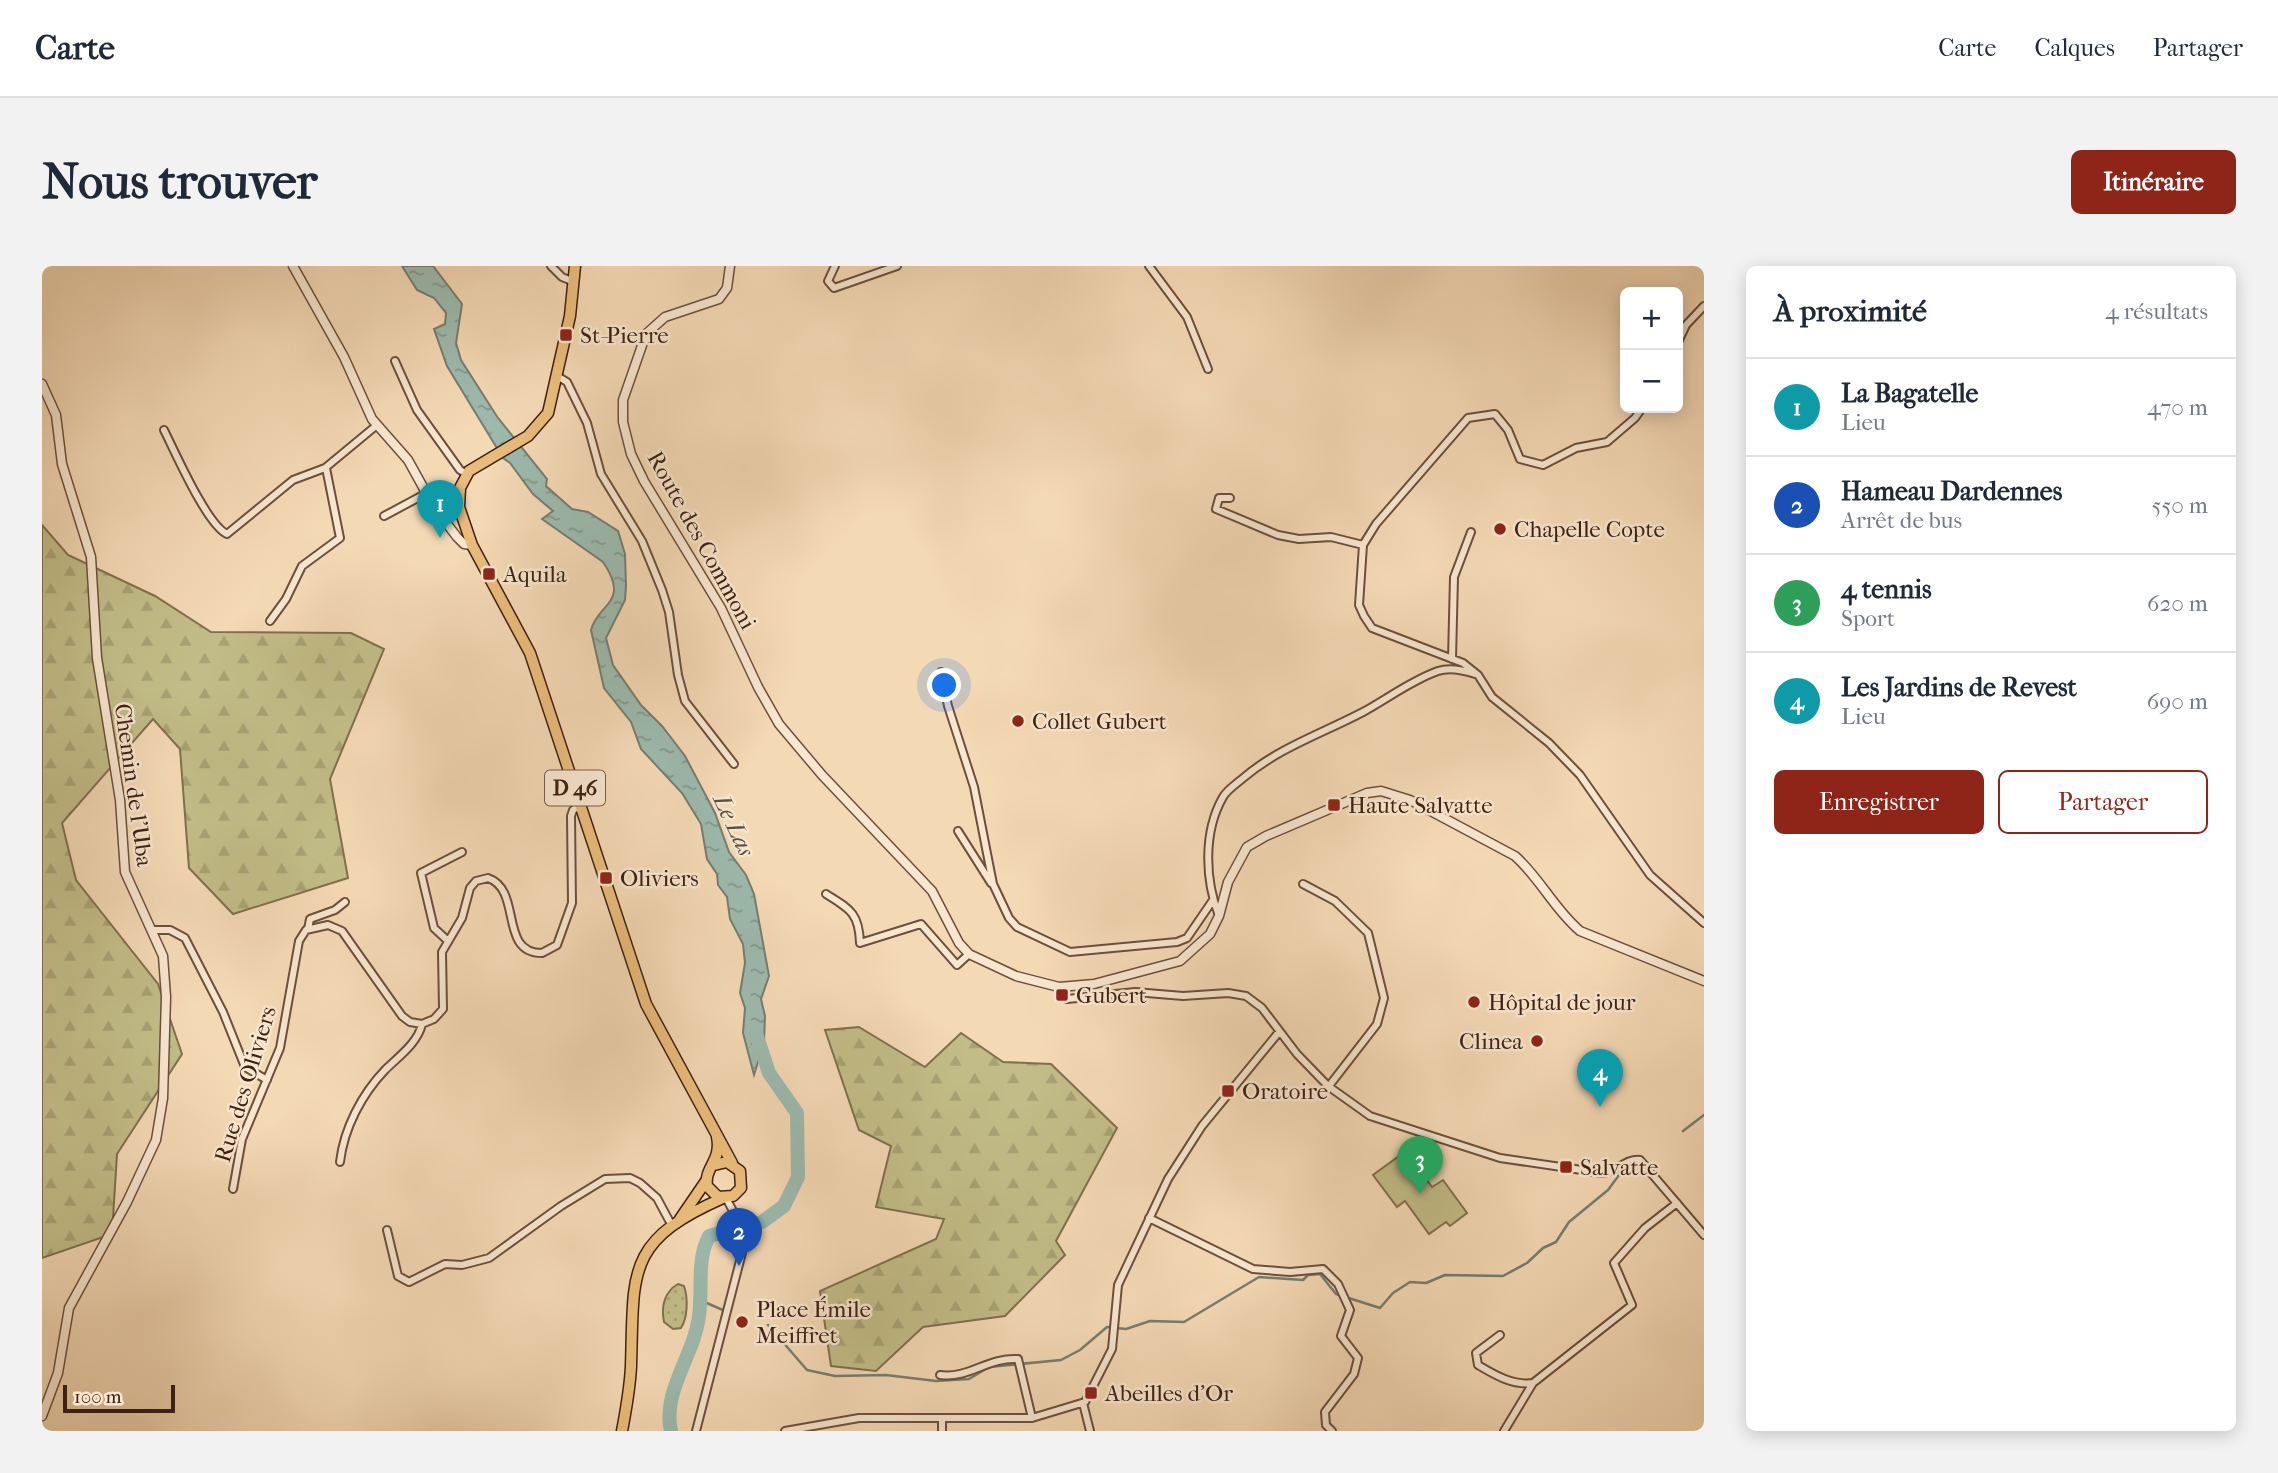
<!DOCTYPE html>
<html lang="fr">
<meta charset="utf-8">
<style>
body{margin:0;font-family:"IM FELL French Canon",serif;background:#f2f2f3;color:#1f2937}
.controls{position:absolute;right:21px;top:21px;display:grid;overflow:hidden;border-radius:10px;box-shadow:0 4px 18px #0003}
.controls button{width:63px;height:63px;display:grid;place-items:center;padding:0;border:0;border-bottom:2px solid #e0e1e3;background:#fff;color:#1f2937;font:35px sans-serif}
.scale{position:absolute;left:21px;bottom:18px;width:112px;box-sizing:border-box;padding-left:7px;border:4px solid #3f2113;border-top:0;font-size:19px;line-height:24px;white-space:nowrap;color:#3f2113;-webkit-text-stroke:5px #f8e6cf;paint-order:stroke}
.you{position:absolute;left:903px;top:420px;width:24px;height:24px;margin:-18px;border:5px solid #fff;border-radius:50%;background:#1a73e8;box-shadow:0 0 0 10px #1a73e833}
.badge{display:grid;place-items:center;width:46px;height:46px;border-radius:50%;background:#8f2418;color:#fff;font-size:23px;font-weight:700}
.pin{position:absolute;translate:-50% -58px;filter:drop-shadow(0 2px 4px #0008)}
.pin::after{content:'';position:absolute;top:37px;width:24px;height:21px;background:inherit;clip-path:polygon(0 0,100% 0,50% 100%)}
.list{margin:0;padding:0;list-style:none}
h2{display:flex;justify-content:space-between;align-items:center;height:91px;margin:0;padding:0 28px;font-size:30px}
h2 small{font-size:23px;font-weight:400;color:#747a83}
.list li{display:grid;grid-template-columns:46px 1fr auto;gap:21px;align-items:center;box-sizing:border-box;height:98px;padding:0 28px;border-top:2px solid #e0e1e3}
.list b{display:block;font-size:26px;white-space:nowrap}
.list p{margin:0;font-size:23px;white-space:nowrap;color:#747a83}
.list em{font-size:23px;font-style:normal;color:#747a83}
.actions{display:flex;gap:14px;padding:21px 28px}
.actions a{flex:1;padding:16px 0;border:2px solid #8f2418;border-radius:10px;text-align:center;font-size:24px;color:#8f2418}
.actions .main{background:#8f2418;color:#fff}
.map{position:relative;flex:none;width:1662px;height:1165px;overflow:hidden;border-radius:10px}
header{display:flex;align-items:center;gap:42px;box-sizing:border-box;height:98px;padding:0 35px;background:#fff;border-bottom:2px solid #e0e1e3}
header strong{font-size:33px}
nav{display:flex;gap:38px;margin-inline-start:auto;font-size:24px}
.intro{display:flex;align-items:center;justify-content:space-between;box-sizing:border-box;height:168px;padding:0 42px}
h1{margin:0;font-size:49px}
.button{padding:18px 32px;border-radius:10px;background:#8f2418;color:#fff;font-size:24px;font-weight:700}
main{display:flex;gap:42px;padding:0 42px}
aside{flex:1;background:#fff;border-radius:10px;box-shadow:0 4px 18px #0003}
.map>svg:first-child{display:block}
.green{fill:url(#green-dots);stroke:#806f4e;stroke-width:2}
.forest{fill:url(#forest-firs);stroke:#806f4e;stroke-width:2}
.pitch{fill:#c2bd88;stroke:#806f4e;stroke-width:2}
.water{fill:url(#water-ripples);stroke:#777d70;stroke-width:2}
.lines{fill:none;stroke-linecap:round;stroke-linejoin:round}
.stream{stroke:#777d70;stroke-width:2.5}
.river{stroke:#9cbaae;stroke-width:14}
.minor-casing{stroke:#6c4f3c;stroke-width:10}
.tertiary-casing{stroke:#6c4f3c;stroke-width:11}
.primary-casing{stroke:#3f2113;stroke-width:13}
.minor{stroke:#f8e6cf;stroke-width:6}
.tertiary{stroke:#f8e6cf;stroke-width:8}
.primary{stroke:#eabc7a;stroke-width:10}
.poi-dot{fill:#8f2418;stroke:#f8e6cf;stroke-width:2.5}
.labels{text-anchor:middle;stroke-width:5;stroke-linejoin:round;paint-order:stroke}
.shield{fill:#f8e6cf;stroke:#765c4b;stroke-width:2}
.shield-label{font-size:21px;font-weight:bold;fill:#3f2113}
.poi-label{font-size:23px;fill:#3f2113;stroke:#f8e6cf;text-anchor:start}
.street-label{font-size:23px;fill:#3f2113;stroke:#f8e6cf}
.water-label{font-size:24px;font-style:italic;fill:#5b4f42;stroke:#f8e6cf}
</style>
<header>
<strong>Carte</strong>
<nav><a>Carte</a><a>Calques</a><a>Partager</a></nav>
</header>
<div class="intro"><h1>Nous trouver</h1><a class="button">Itinéraire</a></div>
<main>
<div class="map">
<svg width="1662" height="1165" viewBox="0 0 1662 1165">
<defs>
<pattern id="green-dots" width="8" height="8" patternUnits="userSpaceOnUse" patternTransform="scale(1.75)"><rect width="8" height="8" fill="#c2bd88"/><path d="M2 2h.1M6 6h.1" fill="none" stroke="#a8a274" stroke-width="1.8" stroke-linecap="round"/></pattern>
<pattern id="forest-firs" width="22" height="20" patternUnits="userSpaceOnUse" patternTransform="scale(1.75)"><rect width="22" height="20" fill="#c2bd88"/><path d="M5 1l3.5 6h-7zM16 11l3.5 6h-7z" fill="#a8a274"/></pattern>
<pattern id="water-ripples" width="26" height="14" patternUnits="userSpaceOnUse" patternTransform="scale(1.75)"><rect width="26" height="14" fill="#9cbaae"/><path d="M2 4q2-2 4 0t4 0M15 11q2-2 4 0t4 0" fill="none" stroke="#81978c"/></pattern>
</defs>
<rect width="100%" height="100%" fill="#f4d9b5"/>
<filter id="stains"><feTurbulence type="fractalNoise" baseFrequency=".00286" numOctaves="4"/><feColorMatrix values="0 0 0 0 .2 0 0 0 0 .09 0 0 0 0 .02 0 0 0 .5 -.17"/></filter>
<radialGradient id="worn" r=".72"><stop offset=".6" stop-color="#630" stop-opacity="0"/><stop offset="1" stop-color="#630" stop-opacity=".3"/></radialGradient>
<path class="green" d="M636 1018 642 1020C646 1032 646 1051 639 1062L631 1063 622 1056C619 1041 622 1026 636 1018Z"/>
<path class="forest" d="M0 259 26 289 113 330 169 366 309 367 342 383 288 513 306 612 191 648 147 602 138 483 111 453 20 557 34 614 116 718 140 788 75 888 70 968 0 992Z
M817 761 883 801 919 767 961 796 1009 798 1075 862 1014 975 1023 989 963 1050 881 1061 834 1105 789 1100 778 1025 894 973 902 953 834 941 849 880 817 864 783 764Z"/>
<path class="pitch" d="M1364 885 1390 921 1401 914 1425 947 1408 960 1404 956 1387 968 1363 935 1355 941 1331 909Z"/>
<path class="water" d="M360 0H391L420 38 414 77 419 94 456 152 505 213 504 220 530 243 546 246 576 265 583 288 584 320 583 334 564 372 571 399 599 439 620 460 643 490 673 547 687 586 704 609 712 628 727 710 719 733 723 750 722 777 712 809 701 767 703 742 698 727 703 697 701 678 688 653 685 631 676 619 675 608 665 593 659 558 640 527 599 483 589 456 562 422 549 364C556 337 589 337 561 296L500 253 511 245 491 228 468 197 461 192 405 100 392 63 403 58 404 47 392 32 375 24Z"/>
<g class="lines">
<path class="stream" d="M1641 865 1662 849
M658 1034 683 1045
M726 1059 765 1104 793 1110 844 1109 894 1115 927 1113 947 1101 1019 1094 1038 1084 1065 1061 1084 1063 1108 1055 1142 1056 1217 1011 1261 1014 1266 1009 1278 1008 1294 1028 1338 1042 1351 1027 1368 1016 1384 1017 1403 1009 1461 1010 1485 997 1501 982 1514 976 1527 956 1566 924 1577 909"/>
<path class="river" d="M629 1165C620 1125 652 1090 657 1050 661 1023 654 995 667 970L720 956 742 940 756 911 755 847 727 807 713 764"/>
<g class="minor-casing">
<path id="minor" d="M509 0 520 11 532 16
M793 0 786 15 792 22 855 0
M1107 0 1145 51 1166 103
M1636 76 1644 59 1662 40
M353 95 375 144 418 204 425 208
M515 110 525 116 545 157 559 208 600 275 620 324 627 346 636 409 643 435 692 498
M1600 142 1593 152 1565 176 1534 182 1501 199 1478 193 1466 164 1453 148 1426 152 1334 258 1321 279 1317 339 1322 350 1330 362 1421 397 1436 409 1450 431 1507 477 1538 509 1608 609 1662 657
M122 164C133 186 165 259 185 268L251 214 283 202 335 159
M1188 232H1177L1174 243 1236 269 1257 273 1289 271 1321 279
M342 250 385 227
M228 355 244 333 260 300 298 272 284 202
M1410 393 1412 311 1429 266
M899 406 906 440 932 521 951 618 967 652 975 661 1028 686 1135 676 1145 672 1171 634
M916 565 949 617
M1261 618 1293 635 1326 667 1342 732 1335 758 1287 820
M784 628C808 643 817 647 818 677L879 658 915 699 927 688
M1177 650C1163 614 1161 566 1181 531 1185 524 1194 518 1200 513 1236 482 1279 468 1321 446 1345 433 1370 414 1396 405 1408 401 1421 404 1433 408
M266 663 268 653 293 644 303 636
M109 664H128L143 672 181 746 203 801 225 814
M406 675 392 662 379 607 420 586
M1017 721 1025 733 1093 726 1141 730 1186 727 1204 730 1220 742 1255 788 1286 820 1328 850 1458 892 1560 907C1575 906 1584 892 1598 894L1662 969
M298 896C302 862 320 828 343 804 356 791 376 777 380 758
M191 923 200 873 238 782 257 675 264 664 286 659 300 665 360 750 368 756 380 758 392 753 401 743 400 686 420 652 428 622 434 615 446 612C481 624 456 687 500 687L515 679 530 637 529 550 531 544 539 539
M1107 952 1211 1003 1248 1006 1281 1003 1296 1018 1308 1044 1299 1070 1316 1092 1312 1108 1283 1146 1284 1159 1290 1165
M345 964 356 1010 367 1016 403 998 420 999 447 992 519 940 563 913 588 912 598 917 615 932 630 960
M1458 1069 1434 1087 1436 1099C1453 1109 1471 1120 1491 1117
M898 1109C927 1113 946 1091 976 1093L990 1152
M1041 1137 1048 1165
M900 1153V1165
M654 1165 700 987 691 945 684 932
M743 1165 817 1152H990L1043 1136 1070 1083 1076 1019 1126 913 1160 860 1237 766
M1462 1165 1491 1117 1590 1039 1572 997 1603 962 1635 937"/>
</g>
<g class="tertiary-casing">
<path id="tertiary" d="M251 0 302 91 330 153 366 194 392 241 415 271 422 278 430 279
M688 0 685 22 677 33 623 51 604 68 581 134V156L589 188 602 215 679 342 716 421 737 458 780 509 890 625 917 677 927 688 974 710 1017 721 1052 718 1138 695 1168 668 1177 650 1186 616 1205 581 1224 570 1325 527 1339 525 1368 534 1473 590C1498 612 1512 643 1538 665L1662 715
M0 118 14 149 20 198 49 291 55 392 78 534 83 606 121 690 124 731 121 832 114 874 85 936 27 1042 16 1107 0 1150"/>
</g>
<g class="primary-casing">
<path id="primary" d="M533 0 528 50 506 147 486 170 427 205 418 222 417 241 430 279 488 387 604 738 690 897
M672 899 685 896 698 905 699 922 691 930 676 931 665 920C662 901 680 895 675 871
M638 953 664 915
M580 1165C584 1144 588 1122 589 1100 592 1006 583 975 681 932"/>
</g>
<use href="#minor" class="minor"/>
<use href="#tertiary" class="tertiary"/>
<use href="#primary" class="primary"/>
</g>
<g class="poi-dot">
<rect x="517" y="62" width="14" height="14" rx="3.5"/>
<circle cx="1458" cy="263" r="7"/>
<rect x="440" y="301" width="14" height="14" rx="3.5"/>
<circle cx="976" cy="455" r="7"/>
<rect x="1285" y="532" width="14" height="14" rx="3.5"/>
<rect x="557" y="605" width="14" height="14" rx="3.5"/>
<rect x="1013" y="722" width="14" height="14" rx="3.5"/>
<circle cx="1432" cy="736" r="7"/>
<circle cx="1495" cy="775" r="7"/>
<rect x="1179" y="818" width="14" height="14" rx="3.5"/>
<rect x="1517" y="894" width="14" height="14" rx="3.5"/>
<circle cx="700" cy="1056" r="7"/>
<rect x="1042" y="1120" width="14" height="14" rx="3.5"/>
</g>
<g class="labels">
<rect class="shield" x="503" y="504.5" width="60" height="35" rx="5"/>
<g class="shield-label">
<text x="533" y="529">D 46</text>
</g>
<g class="poi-label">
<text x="538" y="77">St-Pierre</text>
<text x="1472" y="271">Chapelle Copte</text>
<text x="461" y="316">Aquila</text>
<text x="990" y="463">Collet Gubert</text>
<text x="1306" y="547">Haute Salvatte</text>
<text x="578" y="620">Oliviers</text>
<text x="1034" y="737">Gubert</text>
<text x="1446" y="744">Hôpital de jour</text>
<text x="1481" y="783" text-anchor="end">Clinea</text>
<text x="1200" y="833">Oratoire</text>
<text x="1538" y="909">Salvatte</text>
<text x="714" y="1051">Place Émile<tspan x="714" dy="26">Meiffret</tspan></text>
<text x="1063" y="1135">Abeilles d'Or</text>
</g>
<g class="street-label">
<text transform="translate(660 274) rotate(61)" y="8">Route des Commoni</text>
<text transform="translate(92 519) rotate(82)" y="8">Chemin de l'Uba</text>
<text transform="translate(203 818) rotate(-73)" y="8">Rue des Oliviers</text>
</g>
<g class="water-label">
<text transform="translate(692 559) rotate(65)" y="8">Le Las</text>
</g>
</g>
<rect width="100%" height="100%" filter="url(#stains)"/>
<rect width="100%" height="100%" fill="url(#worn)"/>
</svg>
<div class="controls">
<button>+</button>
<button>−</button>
</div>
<div class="scale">100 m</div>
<div class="you"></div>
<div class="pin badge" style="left:398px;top:272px;background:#0f9aa8">1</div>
<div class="pin badge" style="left:697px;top:1000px;background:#1a4fb4">2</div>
<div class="pin badge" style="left:1378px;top:928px;background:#2e9e5b">3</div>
<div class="pin badge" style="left:1558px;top:841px;background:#0f9aa8">4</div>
</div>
<aside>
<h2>À proximité<small>4 résultats</small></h2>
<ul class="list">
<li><span class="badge" style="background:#0f9aa8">1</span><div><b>La Bagatelle</b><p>Lieu</p></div><em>470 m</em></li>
<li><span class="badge" style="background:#1a4fb4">2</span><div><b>Hameau Dardennes</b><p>Arrêt de bus</p></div><em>550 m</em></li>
<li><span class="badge" style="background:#2e9e5b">3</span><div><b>4 tennis</b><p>Sport</p></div><em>620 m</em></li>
<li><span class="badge" style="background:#0f9aa8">4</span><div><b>Les Jardins de Revest</b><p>Lieu</p></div><em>690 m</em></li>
</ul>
<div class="actions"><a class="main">Enregistrer</a><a>Partager</a></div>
</aside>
</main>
